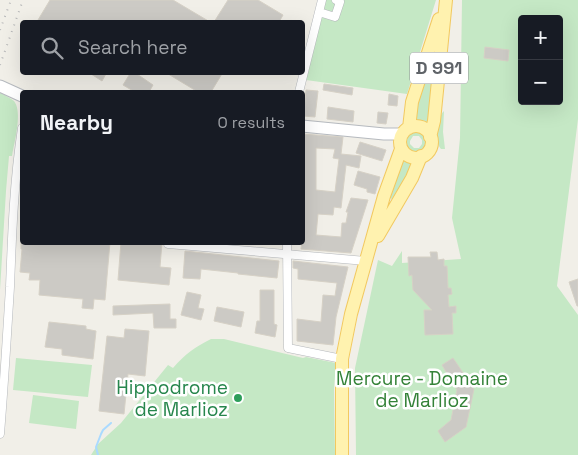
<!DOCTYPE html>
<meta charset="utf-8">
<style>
body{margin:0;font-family:"Space Grotesk",sans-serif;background:#20242c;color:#f1f3f6}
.controls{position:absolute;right:15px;top:15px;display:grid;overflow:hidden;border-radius:5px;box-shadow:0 5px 20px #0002}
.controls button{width:45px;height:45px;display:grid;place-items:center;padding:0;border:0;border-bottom:1px solid #363941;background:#171b24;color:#f1f3f6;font:25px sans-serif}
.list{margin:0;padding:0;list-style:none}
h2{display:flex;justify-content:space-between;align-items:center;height:65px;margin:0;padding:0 20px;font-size:21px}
h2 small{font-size:16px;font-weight:400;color:#9ea1a6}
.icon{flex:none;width:28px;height:28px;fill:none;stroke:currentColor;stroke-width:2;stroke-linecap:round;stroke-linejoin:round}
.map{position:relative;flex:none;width:578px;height:455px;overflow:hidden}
.search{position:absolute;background:#171b24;box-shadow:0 5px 20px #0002;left:20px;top:20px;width:285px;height:55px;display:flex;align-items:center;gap:12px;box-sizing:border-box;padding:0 18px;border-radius:5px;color:#9ea1a6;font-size:19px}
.panel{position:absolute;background:#171b24;box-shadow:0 5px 20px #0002;left:20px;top:90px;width:285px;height:155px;border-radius:5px}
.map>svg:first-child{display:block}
.green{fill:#c5e8c5;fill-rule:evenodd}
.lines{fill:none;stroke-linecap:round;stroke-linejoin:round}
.stream{stroke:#aadaff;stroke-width:2}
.building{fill:#cccac5;stroke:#d6d1c6;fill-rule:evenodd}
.minor-casing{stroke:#b5b8bc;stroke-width:9}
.secondary-casing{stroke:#b6babf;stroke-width:13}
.primary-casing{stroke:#f2c960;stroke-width:14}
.minor{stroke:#fff;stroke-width:8}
.secondary{stroke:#fff;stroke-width:11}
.primary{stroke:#fff2af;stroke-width:12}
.rail{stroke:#b6b7b8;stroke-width:2;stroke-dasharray:1 6;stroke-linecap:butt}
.leisure-dot{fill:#2e9e5b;stroke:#fff;stroke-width:2}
.labels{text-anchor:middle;stroke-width:5;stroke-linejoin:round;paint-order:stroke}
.shield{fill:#fff;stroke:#8f9295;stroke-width:1}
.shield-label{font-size:18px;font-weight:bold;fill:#5f6368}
.park-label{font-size:19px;fill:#348238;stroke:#fff}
.leisure-label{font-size:19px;fill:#27864d;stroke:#fff;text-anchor:end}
</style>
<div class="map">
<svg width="578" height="455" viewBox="0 0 578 455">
<rect width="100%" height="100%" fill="#f1efe8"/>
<path class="green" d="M325 0H436L407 94 306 80Z
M462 0H578V119L557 286 578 315V455H356L355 368 378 260 392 266 402 251V263L461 259 452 218 460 138ZM522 19H559V101H522Z
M427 64 434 65 430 124 421 121H414Z
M0 93C5 95 10 98 14 101 23 112 14 143 12 156H9L6 191 0 290Z
M444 111 443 132 445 149H441C439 147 438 144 437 142 435 135 438 116 444 111Z
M414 131 423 134 426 139 425 147 419 152H411C404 144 403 135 414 131ZM413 136H419L422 140V144L419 148H414L410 144V141Z
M401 159 413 165 392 199 390 198Z
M211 339H224L303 358 306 357 336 363 334 389 335 455H91L98 444 121 423 168 365 173 368C185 354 195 347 211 339Z
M16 358 92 365 88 397 13 390Z
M33 395 79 401 76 429 29 423Z"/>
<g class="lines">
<path class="stream" d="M98 455 96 447 101 434 103 430 111 423"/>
</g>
<path class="building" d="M50 0H173L210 22H42L38 20Z
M228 0H258L283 15 279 22H214Z
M485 47 509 50 508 61 484 58Z
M88 72H107L102 81Z
M131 72H134L153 85 149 92H135L123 85Z
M165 72H223L211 92H198Z
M324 84 353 88 352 95 323 90Z
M306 90 318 91 315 117 303 116Z
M389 94 398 96 397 106 388 105Z
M328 107 354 111 353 122 327 119Z
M378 112 388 113 386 124 377 123Z
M302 134 343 137 341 154 361 156 359 168 346 165 341 208 334 207 333 215 318 214 316 235 341 237 342 223H346L348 212H346L351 198 368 200 351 253 301 249 302 242ZM316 148 335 149 333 158 339 159 335 192 316 190Z
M360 142 386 150 382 161 356 153Z
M358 171 380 177 375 194 367 192V189L354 185Z
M21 242H110L105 300 94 299 93 309 82 308 83 299 39 295 40 280H29L30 273 20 272 22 249H21Z
M121 242H162L160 267 171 268 169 285 118 280Z
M185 251 279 261 277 278 238 274V273L201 269 200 279 183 278Z
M430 252H437L438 260 444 259V266H447L448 288H451L452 294 448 295 449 307 456 306V313H452L453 334 425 335 424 310H432L413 290 412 275 409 276 408 257H431Z
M293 261 348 267 336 317 333 345 297 341V319L321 322 323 295 335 296 337 283 298 279V269L293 268Z
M578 279V306H577L569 282Z
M260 290H274V324L277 325 275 337 255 333 257 321H260Z
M187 292 201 295 198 308 204 309 201 320 181 315Z
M170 304V319H176V328H154L153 313 113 315V306Z
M217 307 244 312 241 327 214 321Z
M49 322 86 326V329L96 331 93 359 62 355V349L45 347Z
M125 329 149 331 145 376 128 374 124 414 99 411 107 336 124 338Z
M453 358 474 389 466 427 445 442 438 431 451 420 457 390 442 365Z"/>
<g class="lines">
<g class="minor-casing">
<path id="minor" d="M319 12 335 17 340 2 336 0
M299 92 322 0
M287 242 288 348 342 359
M168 244 366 261
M0 434C4 385 7 336 10 287 12 234 14 180 22 128"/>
</g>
<g class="secondary-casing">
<path id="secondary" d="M0 86 22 96
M302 126 384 134H402"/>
</g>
<g class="primary-casing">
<path id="primary" d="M400 142a16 16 0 1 1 32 0a16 16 0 1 1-32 0Z
M409 128 412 102 439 19
M430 137 434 121 446 0
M378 236 412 178 421 156
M342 455V359L351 314 384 196 401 149"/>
</g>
<use href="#minor" class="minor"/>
<use href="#secondary" class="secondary"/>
<use href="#primary" class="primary"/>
<path class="rail" d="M0 30 11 0
M0 65 23 0"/>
</g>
<circle class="leisure-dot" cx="238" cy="398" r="5"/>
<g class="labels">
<rect class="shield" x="410" y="52.5" width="58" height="31" rx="4"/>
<g class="shield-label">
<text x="439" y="74">D 991</text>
</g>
<g class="park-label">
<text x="422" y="385">Mercure - Domaine<tspan x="422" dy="22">de Marlioz</tspan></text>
</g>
<g class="leisure-label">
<text x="228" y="394">Hippodrome<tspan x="228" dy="22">de Marlioz</tspan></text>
</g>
</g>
</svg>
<div class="controls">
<button>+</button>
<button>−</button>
</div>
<div class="search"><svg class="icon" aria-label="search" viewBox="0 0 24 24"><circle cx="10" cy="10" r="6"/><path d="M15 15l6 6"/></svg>Search here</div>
<section class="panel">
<h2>Nearby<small>0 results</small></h2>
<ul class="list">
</ul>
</section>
</div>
